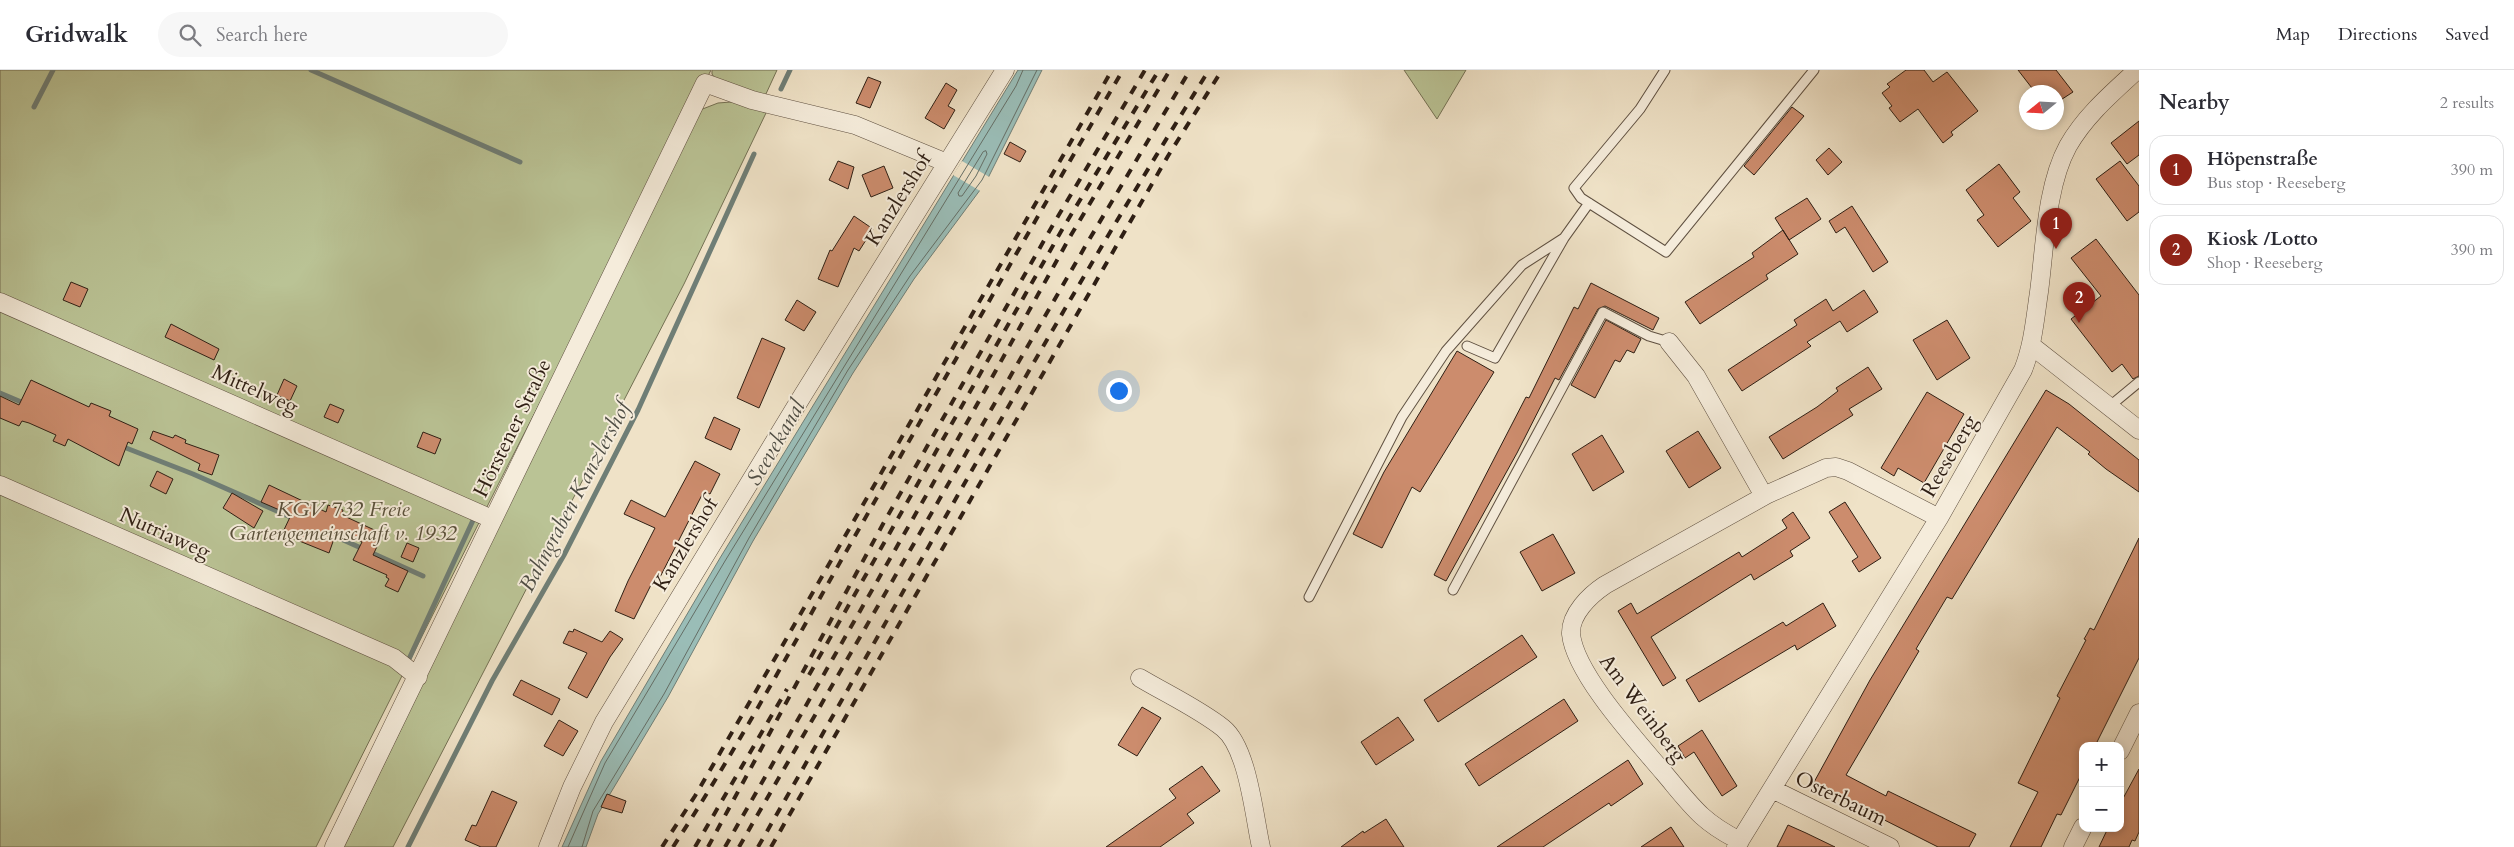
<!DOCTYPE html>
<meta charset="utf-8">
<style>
body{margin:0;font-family:Cardo,serif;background:#f7f7f7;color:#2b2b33}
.controls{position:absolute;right:15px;bottom:15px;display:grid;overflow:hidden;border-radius:10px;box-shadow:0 2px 8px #0003}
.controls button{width:45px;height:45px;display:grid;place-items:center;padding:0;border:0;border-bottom:1px solid #e1e1e2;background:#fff;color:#2b2b33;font:25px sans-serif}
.compass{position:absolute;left:2019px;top:15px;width:45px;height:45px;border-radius:50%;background:#fff;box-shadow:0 2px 8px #0003;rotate:252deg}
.you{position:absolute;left:1118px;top:320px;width:18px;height:18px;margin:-12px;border:4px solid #fff;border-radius:50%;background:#1a73e8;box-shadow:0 0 0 8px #1a73e833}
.badge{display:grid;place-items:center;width:32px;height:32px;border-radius:50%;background:#8f2418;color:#fff;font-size:16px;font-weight:700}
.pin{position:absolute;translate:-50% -41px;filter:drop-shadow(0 1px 2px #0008)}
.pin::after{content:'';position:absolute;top:26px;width:18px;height:15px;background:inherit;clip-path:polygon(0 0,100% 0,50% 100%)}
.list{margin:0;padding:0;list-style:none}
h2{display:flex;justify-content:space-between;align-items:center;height:65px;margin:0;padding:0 20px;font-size:21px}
h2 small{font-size:16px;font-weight:400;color:#7c7c81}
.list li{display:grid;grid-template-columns:32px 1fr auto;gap:15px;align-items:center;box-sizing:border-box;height:70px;margin:0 10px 10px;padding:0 10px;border:1px solid #e1e1e2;border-radius:15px}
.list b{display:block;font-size:19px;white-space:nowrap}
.list p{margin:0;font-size:16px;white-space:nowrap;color:#7c7c81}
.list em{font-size:16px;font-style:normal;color:#7c7c81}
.icon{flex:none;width:28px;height:28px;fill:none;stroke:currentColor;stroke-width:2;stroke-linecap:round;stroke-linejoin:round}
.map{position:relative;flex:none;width:2139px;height:777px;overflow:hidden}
header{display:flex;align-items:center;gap:30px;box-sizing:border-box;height:70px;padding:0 25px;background:#fff;border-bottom:1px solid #e1e1e2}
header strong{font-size:24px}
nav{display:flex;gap:28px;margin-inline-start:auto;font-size:18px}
.search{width:350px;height:45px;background:#f7f7f7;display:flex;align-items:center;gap:12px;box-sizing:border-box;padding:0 18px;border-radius:28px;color:#7c7c81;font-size:19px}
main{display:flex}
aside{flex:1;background:#fff}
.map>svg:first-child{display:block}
.green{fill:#bac395;stroke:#747154}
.water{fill:#9abdb7;stroke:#6f7e76}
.pier{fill:#efe2c7}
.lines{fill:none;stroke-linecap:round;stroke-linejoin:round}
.shore{stroke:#646e66;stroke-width:1}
.stream{stroke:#6f7e76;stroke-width:5}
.building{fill:#cc8c6d;stroke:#2f1f14}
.service-casing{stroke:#5f5041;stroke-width:11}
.minor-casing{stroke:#5f5041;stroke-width:19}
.service{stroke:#f5ecdb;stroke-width:9}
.minor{stroke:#f5ecdb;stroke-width:18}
.rail{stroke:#2f1f14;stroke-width:4;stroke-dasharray:9 9;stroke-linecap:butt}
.labels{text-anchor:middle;stroke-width:4;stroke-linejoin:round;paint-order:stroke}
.street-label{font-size:21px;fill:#2f1f14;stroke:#f5ecdb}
.park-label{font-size:21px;font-style:italic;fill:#59503b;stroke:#f5ecdb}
.water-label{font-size:22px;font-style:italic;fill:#4f4e45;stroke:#f5ecdb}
</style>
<header>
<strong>Gridwalk</strong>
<div class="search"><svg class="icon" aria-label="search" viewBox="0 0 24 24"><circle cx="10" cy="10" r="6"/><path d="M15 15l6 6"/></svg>Search here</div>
<nav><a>Map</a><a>Directions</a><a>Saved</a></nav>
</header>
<main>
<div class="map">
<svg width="2139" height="777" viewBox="0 0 2139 777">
<rect width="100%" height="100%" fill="#efe2c7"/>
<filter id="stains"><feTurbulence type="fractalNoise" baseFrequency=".004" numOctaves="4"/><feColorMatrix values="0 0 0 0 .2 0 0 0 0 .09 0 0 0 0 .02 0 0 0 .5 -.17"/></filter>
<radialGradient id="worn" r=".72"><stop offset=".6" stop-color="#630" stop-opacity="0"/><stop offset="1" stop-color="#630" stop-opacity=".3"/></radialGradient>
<path class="green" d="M0 0H711L507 397 316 777H0Z
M712 0H777L765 26 718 13 712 4Z
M1404 0H1466L1437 49Z
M731 32 745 34 766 43 684 214 393 777H344L700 40 718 33Z"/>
<path class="water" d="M1018 0H1042L986 112 914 209 853 303 753 471 668 627 598 744 586 777H562L601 691 720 488Z"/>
<path class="pier" d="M962 91 991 108 982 122 953 105Z"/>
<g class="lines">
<path class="shore" d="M986 81 987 84 976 106 962 126H959L958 123 983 82Z
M568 777 605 693 725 491 1016 16 1023 0
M582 777 593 741 664 624 749 468 848 300 910 206 982 110 1037 0"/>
<path class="stream" d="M311 0 520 92
M781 19 790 0
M34 37 53 0
M0 323 26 334
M121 376 193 404 295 449
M330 464 423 506
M404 592 409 589 475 446
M408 777 492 611 564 485 638 340 754 84"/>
</g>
<path class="building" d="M1906 0H1924L1933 12 1947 2 1978 41 1951 62 1953 65 1943 73 1918 39 1900 52 1889 38 1892 36 1882 23 1890 17 1887 14Z
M2018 0H2056L2073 22 2056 33V22H2035Z
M868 7 881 12 870 38 856 33Z
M946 13 957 20 948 36 955 40 944 59 925 48Z
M1792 37 1804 46 1754 105 1744 96Z
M2139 51V85L2127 94 2111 73Z
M1010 72 1026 81 1020 92 1004 84Z
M1829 78 1842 92 1828 105 1816 90Z
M838 91 854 97 848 119 829 110Z
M2120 91 2139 116V142L2127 151 2096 109Z
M1999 94 2020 122 2013 128 2031 151 1998 177 1977 150 1984 145 1966 120Z
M884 96 893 118 871 127 862 105Z
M1807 128 1821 149 1789 170 1775 148Z
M1852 136 1888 192 1873 202 1845 157 1836 163 1829 151Z
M854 146 873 159 859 181 854 178 838 217 818 209 830 180 832 181Z
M1783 160 1798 184 1766 205 1768 209 1700 254 1685 232 1754 187 1752 183Z
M2096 169 2139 225V306L2133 309 2122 294 2112 302 2071 249 2101 226 2071 188Z
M71 212 88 219 80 237 63 230Z
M1591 213 1659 248 1653 260 1605 236 1598 239 1559 310 1555 308 1517 383 1446 511 1434 505 1526 327 1529 328 1574 237 1578 239Z
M1864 220 1878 242 1847 262 1840 251 1807 272 1811 276 1742 321 1728 300 1797 255 1794 250 1826 229 1833 241Z
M797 230 816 242 804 261 785 250Z
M1606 250 1641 269 1634 283 1627 280 1620 292 1615 290 1595 328 1571 315Z
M1947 250 1970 288 1937 310 1913 270Z
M171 254 219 279 214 290 165 267Z
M762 268 785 278 759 338 737 328Z
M1457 281 1494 302 1420 422 1412 417 1382 478 1353 464 1384 402Z
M1868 297 1882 319 1849 339 1853 345 1783 389 1769 367 1817 337 1838 321 1836 318Z
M284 309 297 316 290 331 277 325Z
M31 310 89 337 91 333 111 341 109 346 138 359 132 374 128 372 119 396 68 369 65 376 53 371 56 365 29 353 22 351 19 356 0 348V326L19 335Z
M2046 320 2069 334 2139 390V422L2106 399 2088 384 2090 382 2057 357 1952 529 1947 527 1916 579 1919 581 1846 705 1886 726 1888 721 1976 764 1969 777H1938L1813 714 1870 610Z
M1927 322 1964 344 1924 413 1898 398 1894 406 1881 398Z
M330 334 344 340 338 353 324 347Z
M714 347 740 359 731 380 705 368Z
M153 361 173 368 175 365 186 370 185 373 219 385 212 405 198 400 200 394 150 369Z
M1698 361 1721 398 1689 418 1666 381Z
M423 362 441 369 435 384 417 377Z
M1602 365 1624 402 1593 421 1572 384Z
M695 391 720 404 710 424 704 421 657 513 653 511 634 549 615 541 628 511 655 458 624 444 631 430 665 447Z
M157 401 173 409 166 424 150 416Z
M269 415 326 442 328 435 343 440 342 445 383 464 373 485 408 501 398 522 385 516 389 509 386 507 387 505 353 490 362 472 336 463 329 483 282 464 291 445 261 432Z
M232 423 263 441 254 458 223 438Z
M1845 432 1881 488 1859 502 1852 491 1858 487 1829 442Z
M1793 442 1810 468 1790 481 1793 486 1754 510 1751 504 1651 567 1676 608 1663 616 1618 541 1631 533 1637 544 1739 482 1742 487 1787 458 1782 450Z
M1553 464 1575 503 1542 521 1520 482Z
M2139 468V588L2095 676H2083V701L2061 745 2057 744 2041 777H2010L2038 722 2018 713 2060 628 2057 626 2086 570 2084 569 2087 564 2090 558 2094 560Z
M407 473 419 478 413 492 401 487Z
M1823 533 1836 556 1797 580 1795 575 1699 632 1686 610 1783 552 1786 556Z
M574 559 602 572 610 561 623 569 610 587 587 628 568 618 587 583 563 573 569 561 573 562Z
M1522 565 1537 587 1438 652 1424 630Z
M521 610 560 629 552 645 513 625Z
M1564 629 1578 651 1479 716 1465 694Z
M1142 637 1161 648 1137 686 1118 675Z
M1398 647 1414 670 1376 695 1361 672Z
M559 650 578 661 563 686 544 676Z
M1702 660 1737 716 1722 726 1694 682 1685 688 1678 676Z
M1628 690 1643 714 1611 736 1609 733 1543 777H1497Z
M1202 696 1220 721 1187 744 1194 753 1160 777H1106L1176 728 1169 719Z
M2139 699V762L2135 771 2132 770 2129 777H2099L2108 758H2120V734Z
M492 721 517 732 496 777H481L465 770 472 755 476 756Z
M607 724 626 731 622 743 601 737Z
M1386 749 1404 777H1341L1363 761 1364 763Z
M1788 755 1806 763 1835 777H1777Z
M1671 757 1684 777H1641Z"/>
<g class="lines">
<g class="service-casing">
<path id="service" d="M1665 0 1640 39 1574 118 1581 128 1666 182 1814 0
M1467 276 1495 288 1564 168 1589 133
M2110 336 2139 312
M1453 520 1603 242 1649 266 1669 272
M1309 527 1402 347 1446 281 1522 195 1564 168"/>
</g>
<g class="minor-casing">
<path id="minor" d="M0 232 492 449
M1669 272 1696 306 1764 426
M2032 276 2139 360
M0 415 394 588 418 607
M1140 608C1167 624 1199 639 1223 658 1248 678 1254 746 1261 777
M2120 681 2139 643
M1772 719 1890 777
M1740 771C1726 764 1713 756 1702 746 1688 733 1676 717 1664 703 1637 671 1575 604 1571 564 1570 544 1590 525 1605 515L1768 424 1826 398 1836 397 1848 401 1939 448
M334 777 705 13 752 30 855 55 947 93
M548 777 572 717 604 652 801 328 1005 0
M1736 777 1939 448 2023 300C2033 275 2035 249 2039 222 2045 177 2046 116 2068 76 2085 46 2112 23 2137 0
M2073 777 2083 757"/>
</g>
<use href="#service" class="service"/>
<use href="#minor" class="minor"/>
<path class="rail" d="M809 605 1063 158 1159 0
M662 777 695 726 781 578 1112 0
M673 777C737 679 793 575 851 473 941 315 1031 157 1123 0
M695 777 787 619
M708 777 883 454 1054 153 1145 0
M725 777 939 403 1071 165 1170 0
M739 777 1086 175 1190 0
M758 777C907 518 1050 254 1209 0
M771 777 1168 86 1222 0"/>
</g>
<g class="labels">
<g class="street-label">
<text transform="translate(898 129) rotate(-58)" y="7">Kanzlershof</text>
<text transform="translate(255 319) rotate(24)" y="7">Mittelweg</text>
<text transform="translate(512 358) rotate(-64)" y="7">Hörstener Straße</text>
<text transform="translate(1949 386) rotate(-60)" y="7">Reeseberg</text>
<text transform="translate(165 463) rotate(24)" y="7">Nutriaweg</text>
<text transform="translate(685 474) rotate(-59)" y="7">Kanzlershof</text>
<text transform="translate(1643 638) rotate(53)" y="7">Am Weinberg</text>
<text transform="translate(1841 728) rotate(26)" y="7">Osterbaum</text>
</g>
<g class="park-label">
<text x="343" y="446">KGV 732 Freie<tspan x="343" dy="24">Gartengemeinschaft v. 1932</tspan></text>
</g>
<g class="water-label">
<text transform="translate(775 372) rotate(-60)" y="8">Seevekanal</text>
<text transform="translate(574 426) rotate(-62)" y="8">Bahngraben Kanzlershof</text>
</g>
</g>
<rect width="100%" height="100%" filter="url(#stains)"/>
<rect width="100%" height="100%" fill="url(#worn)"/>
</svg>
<div class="controls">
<button>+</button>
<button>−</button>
</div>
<svg class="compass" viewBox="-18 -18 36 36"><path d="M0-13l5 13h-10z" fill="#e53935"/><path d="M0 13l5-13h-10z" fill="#7c7c81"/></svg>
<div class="you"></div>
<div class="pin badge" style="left:2056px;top:179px">1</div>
<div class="pin badge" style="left:2079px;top:253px">2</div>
</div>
<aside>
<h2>Nearby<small>2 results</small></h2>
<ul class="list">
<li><span class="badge">1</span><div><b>Höpenstraße</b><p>Bus stop · Reeseberg</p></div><em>390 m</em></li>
<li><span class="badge">2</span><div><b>Kiosk /Lotto</b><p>Shop · Reeseberg</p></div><em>390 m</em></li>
</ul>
</aside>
</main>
